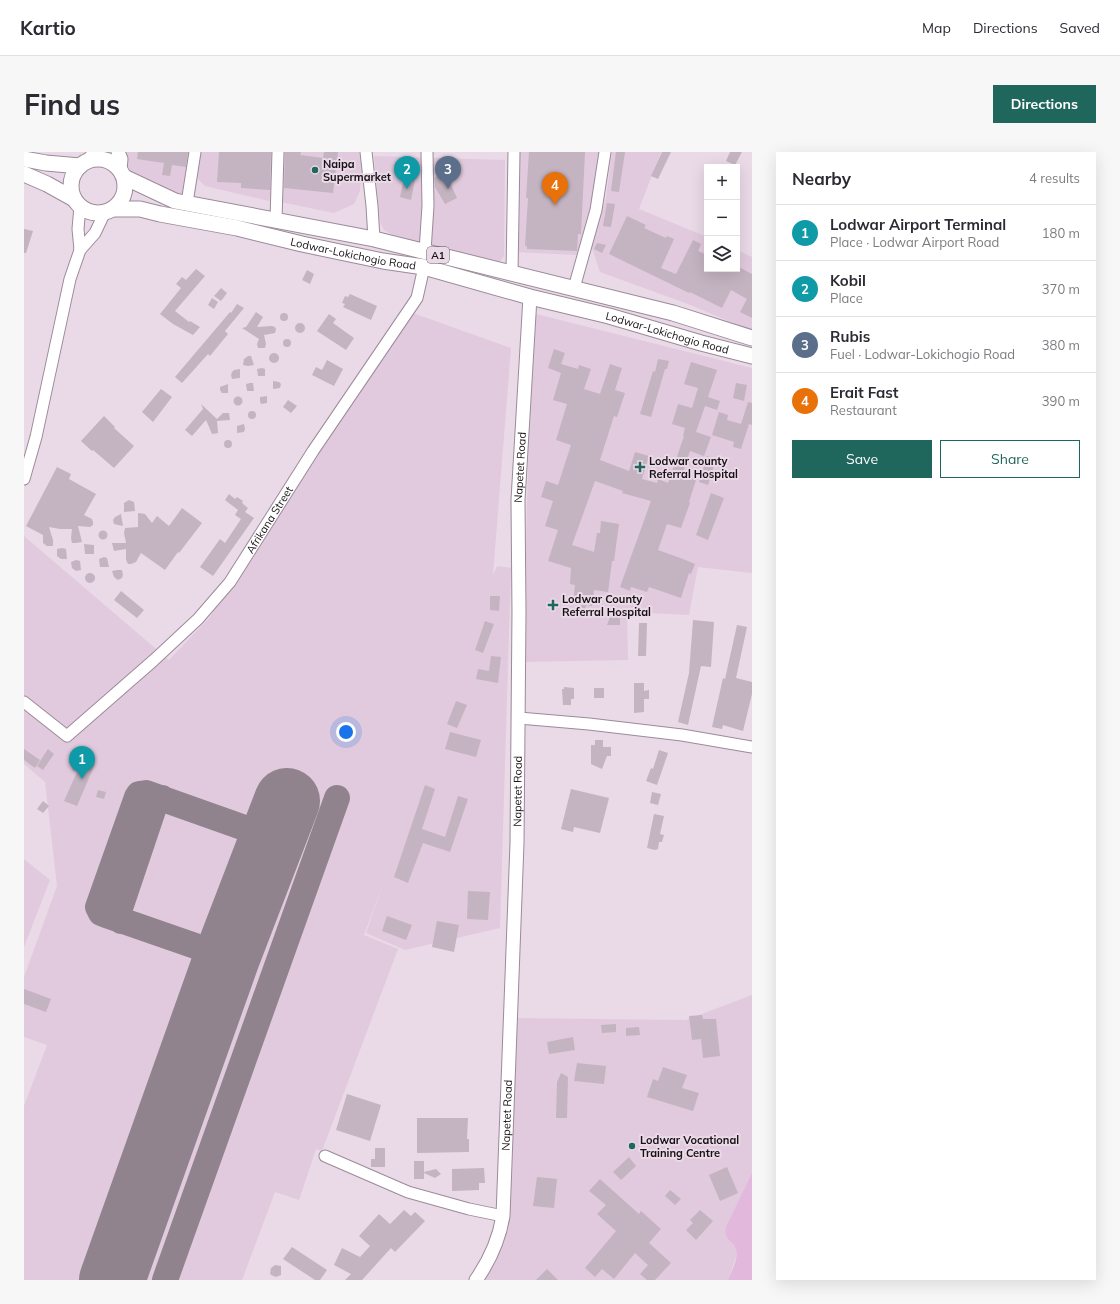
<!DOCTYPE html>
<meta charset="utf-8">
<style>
body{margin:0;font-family:Mulish,sans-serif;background:#f7f7f7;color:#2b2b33}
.controls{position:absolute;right:12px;top:12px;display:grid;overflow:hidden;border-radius:0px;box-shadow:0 4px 16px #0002}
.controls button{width:36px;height:36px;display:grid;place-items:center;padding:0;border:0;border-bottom:1px solid #e1e1e2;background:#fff;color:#2b2b33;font:20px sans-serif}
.you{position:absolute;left:322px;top:580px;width:14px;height:14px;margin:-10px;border:3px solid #fff;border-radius:50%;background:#1a73e8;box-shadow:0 0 0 6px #1a73e833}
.badge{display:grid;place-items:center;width:26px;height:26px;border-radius:50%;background:#1f675c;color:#fff;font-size:13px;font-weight:700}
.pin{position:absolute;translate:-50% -33px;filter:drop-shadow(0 1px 2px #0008)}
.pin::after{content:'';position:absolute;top:21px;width:14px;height:12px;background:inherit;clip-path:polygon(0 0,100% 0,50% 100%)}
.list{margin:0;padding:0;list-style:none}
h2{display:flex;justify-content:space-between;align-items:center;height:52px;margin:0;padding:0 16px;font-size:17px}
h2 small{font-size:13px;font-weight:400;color:#7c7c81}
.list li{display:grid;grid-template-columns:26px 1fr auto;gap:12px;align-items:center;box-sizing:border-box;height:56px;padding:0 16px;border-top:1px solid #e1e1e2}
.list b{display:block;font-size:15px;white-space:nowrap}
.list p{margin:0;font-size:13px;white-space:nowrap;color:#7c7c81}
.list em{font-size:13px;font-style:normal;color:#7c7c81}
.actions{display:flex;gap:8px;padding:12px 16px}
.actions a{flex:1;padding:9px 0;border:1px solid #1f675c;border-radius:0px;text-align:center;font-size:14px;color:#1f675c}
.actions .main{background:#1f675c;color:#fff}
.icon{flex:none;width:22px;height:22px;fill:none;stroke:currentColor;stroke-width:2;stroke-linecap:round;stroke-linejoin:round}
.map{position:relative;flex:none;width:728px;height:1128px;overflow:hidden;border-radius:0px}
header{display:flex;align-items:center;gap:24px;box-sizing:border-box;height:56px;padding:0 20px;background:#fff;border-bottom:1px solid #e1e1e2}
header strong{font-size:19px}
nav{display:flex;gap:22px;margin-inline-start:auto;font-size:14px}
.intro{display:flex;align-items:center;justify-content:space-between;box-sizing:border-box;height:96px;padding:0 24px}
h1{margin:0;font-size:28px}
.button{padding:10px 18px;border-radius:0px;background:#1f675c;color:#fff;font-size:14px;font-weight:700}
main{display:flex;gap:24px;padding:0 24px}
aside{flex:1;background:#fff;border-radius:0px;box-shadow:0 4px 16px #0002}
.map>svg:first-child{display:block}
.built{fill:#e1cadd}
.green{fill:#e2b9dc}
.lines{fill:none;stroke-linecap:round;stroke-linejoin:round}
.taxiway{stroke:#90838d;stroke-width:26}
.runway{stroke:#90838d;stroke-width:66}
.building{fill:#c4b3c1}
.minor-casing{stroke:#9b8b99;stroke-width:13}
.major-casing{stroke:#9b8b99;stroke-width:15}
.highway-casing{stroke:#9b8b99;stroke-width:17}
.minor{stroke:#fff;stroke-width:11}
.major{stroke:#fff;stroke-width:13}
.highway{stroke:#fff;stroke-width:15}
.poi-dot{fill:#1f675c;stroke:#ead9e7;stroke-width:1.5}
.labels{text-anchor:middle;stroke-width:4;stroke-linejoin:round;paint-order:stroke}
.shield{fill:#ead9e7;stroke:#574e55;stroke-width:1}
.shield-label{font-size:10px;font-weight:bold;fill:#181217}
.poi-label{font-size:11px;font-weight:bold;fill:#181217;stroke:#ead9e7;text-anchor:start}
.street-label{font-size:11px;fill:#181217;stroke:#ead9e7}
</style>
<header>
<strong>Kartio</strong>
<nav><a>Map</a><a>Directions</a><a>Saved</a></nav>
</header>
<div class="intro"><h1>Find us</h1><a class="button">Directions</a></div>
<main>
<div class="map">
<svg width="728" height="1128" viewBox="0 0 728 1128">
<rect width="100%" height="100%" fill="#ead9e7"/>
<path class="built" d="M91 0H168L158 46 96 34 90 27 89 6Z
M176 0H252L250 35 245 49 181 34 173 26Z
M257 0H335L338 16 336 39 330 52 310 61 257 50Z
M494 0H576L565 70 559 87 552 103 491 100Z
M588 0H637L615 57 683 85V117H713V98L728 105V179L664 152 576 120 567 93 582 46Z
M350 4 481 8 480 104 474 112 466 114 367 82 360 78 356 70Z
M386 160 487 196 469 423 473 414 487 416 476 776 381 798 342 781 360 729 340 783 374 797 298 999 292 997 275 1048 251 1040 218 1128H0V954L23 893 0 885V825L33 734 21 630 0 612V384L145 508 185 466 237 389Z
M508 161 728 216V421L674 415 665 463 603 460 604 508 499 510Z
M0 707 26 728 0 795Z
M728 843V1021L722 1034 702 1085 708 1090 712 1096 713 1102 704 1128H459L472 1106 492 866 662 868Z"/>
<path class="green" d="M728 1021V1128H704C707 1120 715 1106 712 1097 708 1086 699 1089 702 1075Z"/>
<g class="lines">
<path class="taxiway" d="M97 769 95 759 131 652 138 646
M203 805 82 763 77 761 74 755 113 645 115 642 122 641 249 686
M141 1128 313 646"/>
<path class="runway" d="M88 1128 203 805 263 649"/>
</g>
<path class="building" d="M114 0H164L162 15 148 13 146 24 138 23 140 11 113 7Z
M195 0H247L246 38 217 36V31L193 30Z
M261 0H277L276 3 299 6 300 0H314L309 41 260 36Z
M505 0H561L557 82H554L553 99 503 97V94H501L504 46H502Z
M592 0H601L595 40 587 39Z
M638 0H647L634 27 627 24Z
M706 0H718L711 13 702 9Z
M421 20 433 46 421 52 411 35 410 26Z
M380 26 391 28 387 48 376 45Z
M583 51 591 52 587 75 579 74Z
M603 64 622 73 620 76 642 86 643 84 650 87 637 116 652 122 669 88 677 92 674 99 683 103V117H713V114L728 122V166L716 160 723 147 707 138 698 156 666 140 665 141 585 102Z
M0 77 9 79 2 101H0Z
M573 91 582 93 578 101 570 97Z
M172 117 181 124 151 159 165 170 166 169 176 175 169 183 149 172 136 162 157 136 152 132 158 125 162 128Z
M283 118 290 122 286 132 278 128Z
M197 136 203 141 197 149 190 144Z
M326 142 353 154 347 168 319 155 321 152 318 151 321 144 324 145Z
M188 146 194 150 190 157 184 153Z
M213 152 220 156 201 179 204 182 186 204 184 202 158 231 151 225 206 160 207 161Z
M232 160 239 165 233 175 248 174 251 175 252 177 251 181 240 183 242 192 241 196H234L233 192 235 187 218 176 222 175Z
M256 165a4 4 0 1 1 8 0a4 4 0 1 1-8 0Z
M305 162 312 167 309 171 330 186 322 198 293 179Z
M271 176a5 5 0 1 1 10 0a5 5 0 1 1-10 0Z
M259 191a4 4 0 1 1 8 0a4 4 0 1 1-8 0Z
M530 197 541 201 537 212 554 217 555 213 567 217 560 237 576 242 586 212 598 216 591 238 601 241 593 265 590 264 576 308 605 319 611 300 625 304 618 327 633 331 634 327 644 331 660 284H659L661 276 648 272 654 252 668 256 674 236 660 232 667 210 693 218 684 245 696 249 693 258 681 254 672 280 687 285 680 304 666 299 658 323 672 328 665 350 666 351 657 376 643 372 634 398 659 407 671 412 667 422 665 421 657 446 625 435 623 440 607 435 606 439 596 435 627 349 598 341 599 339 571 329 548 393 570 400 573 381H576L577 369 595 372 590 409H588L584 440 570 438 568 454 562 453 561 458H552L553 452 549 451 551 433 546 432 547 416 524 409 534 378 521 374 529 349 517 345 522 329 534 333 547 293 532 288 543 252 529 248 537 221 524 216Z
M245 206a5 5 0 1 1 10 0a5 5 0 1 1-10 0Z
M224 204H227L230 213 224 214 219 213 220 207Z
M634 207 645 209 643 217H641L627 265 616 262 629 219 631 220Z
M303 208 319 217 310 234 288 223 292 215 298 218Z
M238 216 241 217V224H234L233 217Z
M216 217V226L208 227 207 223 208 220 210 218Z
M249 229 255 230 257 232 256 236 249 237Z
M226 231H229L230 239H223L222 232Z
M712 231 723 233 720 249 709 246Z
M204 232V241H198L196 238V235Z
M137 237 148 245 129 270 118 260Z
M243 244V251L237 252 236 249V245Z
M209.5 249a4.5 4.5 0 1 1 9 0a4.5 4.5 0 1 1-9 0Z
M264 248 273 254 267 261 259 255Z
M724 250 728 251V273L725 272 717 297 709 295 710 290 688 283 695 260 704 263 703 268 717 272Z
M177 252 193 267 199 261H205L206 268 193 269 194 281 188 282 182 268 168 284 161 278 179 257Z
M224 263a4 4 0 1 1 8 0a4 4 0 1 1-8 0Z
M80 264 91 275 90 276 110 294 90 316 69 298 68 299 57 289Z
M220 272 221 277 220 280 213 281V274Z
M200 292a4 4 0 1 1 8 0a4 4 0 1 1-8 0Z
M683 304 692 307 684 333 675 330Z
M33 315 47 322 45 327 72 342 60 363 68 367 69 370V373L66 375 54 374 58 390 52 391H48L47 386 48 377H36L25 375 29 388V394H23L19 391V383L2 374Z
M687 341 700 346 684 388 672 383Z
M205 342 211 347 213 345 219 349 218 351 224 356 221 360 230 366 189 424 176 415 196 387 201 391 217 367 211 363 214 358 201 348Z
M105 348 110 350 111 359 100 360V351Z
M158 356 178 371 155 401 154 400 141 418 117 401 112 410 107 412H104L102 408V397L90 399 88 391H102L100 381 101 376 114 375V361L121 362 128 371 133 364 145 374Z
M97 362 99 374 90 372 89 368 91 365Z
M74.5 383a4.5 4.5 0 1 1 9 0a4.5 4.5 0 1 1-9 0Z
M60 392 70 393V402H61Z
M38 396 42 397 43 407H37L33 404V397Z
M80 405 83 406 85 415H76L75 407Z
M52 408 56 409 57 418 52 419 48 416 47 410Z
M93 418H98L99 423 98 426 94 428 90 425 88 419Z
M61 426a5 5 0 1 1 10 0a5 5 0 1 1-10 0Z
M97 439 120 458 113 466 90 448Z
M466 444H476L475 459 466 458Z
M586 465H596V473H583Z
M669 468 690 470 687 515 677 514 664 573 654 570 665 521Z
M461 469 470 472 459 501 451 498Z
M615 471H623L622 504H614Z
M713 473 723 475 712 526 728 530V542L719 579 699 573 698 577 688 575 699 526 701 527Z
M467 504 477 505 474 531 452 527 454 517 465 519Z
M610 531H620V539L625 538V547H620V560L610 561Z
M540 535 550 536V547H547V553H539L538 537H540Z
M570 536H580V546H570Z
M432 549 443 553 433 576 423 572Z
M426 580 457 588 452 605 421 597Z
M571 588H579V595H587V604H583L578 617 567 612V593H571Z
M0 597 16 608 11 616 0 608Z
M24 597 30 602 19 618 13 614Z
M635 598 644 601 633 633 622 629 627 616 629 617Z
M53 604 71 612 53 654 40 649 53 620 48 618Z
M401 633 411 637 398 677 421 685 434 644 444 647 426 700 399 691 384 731 370 725Z
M547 637 585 646 576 681 550 675 549 680 537 677Z
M74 638 82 640 80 647 72 645Z
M628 640 637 642 634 653 626 651Z
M19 649 25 654 19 661 13 657Z
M630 662 640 664 636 682 640 683 638 690H635L634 697 631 698 623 696Z
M444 739 466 740 464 768 443 767Z
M363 764 388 773 382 788 358 779Z
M413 769 435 773 430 800 408 795Z
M0 837 27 847 22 860 0 852Z
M678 863 679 867H692L696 904 679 906 677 887 668 888 665 864Z
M592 872V880L578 881 577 873Z
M615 875 616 883 602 884V876Z
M549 885 551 898 525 902 523 890Z
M553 911 582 914 580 932 550 929Z
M639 915 663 923 658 936 675 941 669 959 623 945 629 927 634 929Z
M537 921 544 925 543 966H532L533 930Z
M323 942 357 953 346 989 312 978Z
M393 966H444L443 987H445V1000L393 1001Z
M351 996H361V1015H347V1007H351Z
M605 1005 612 1014 597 1028 589 1020Z
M390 1009H400V1020L412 1017 417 1022 411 1026 400 1021V1027H390Z
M703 1015 714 1041 696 1049 685 1023Z
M460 1016 461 1031H455V1038L428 1039V1017Z
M513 1025 533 1027 530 1056 509 1054Z
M576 1027 615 1062 617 1059 637 1077 625 1091 647 1111 631 1128H623L616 1122 624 1113 611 1101 590 1127 578 1117 571 1125 561 1116 592 1079 573 1062 582 1053 565 1039Z
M646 1038 657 1047 651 1053 641 1044Z
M380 1058 387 1064 391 1060 401 1069 371 1100 367 1096 338 1128H321L327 1122 310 1113 318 1096 336 1105 346 1094 335 1084 355 1062 366 1072Z
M676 1058 689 1069 672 1088 662 1078 669 1071 666 1068Z
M268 1095 303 1118 296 1128H291L259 1107Z
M251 1113 257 1114V1123L252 1125 247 1123 246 1121 247 1116Z
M523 1117 534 1128H512Z"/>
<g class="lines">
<g class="minor-casing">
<g id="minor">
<path d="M342 0 348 54 350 87"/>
<path d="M163 51 171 0"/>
<path d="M56 54 54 77 56 98"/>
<path d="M252 68 254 0"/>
<path d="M401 99 404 54 403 0"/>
<path d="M488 121 490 0"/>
<path d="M550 136 572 58 581 0"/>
<path d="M0 327 12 285 46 127 56 98 71 81 81 60"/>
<path id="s1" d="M0 550 43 584 130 508 174 467 206 430 289 299 393 146 400 115"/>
<path d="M495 566 565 572 658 583 728 595"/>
<path d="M301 1004 384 1040 445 1057 479 1064"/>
</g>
</g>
<g class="major-casing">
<g id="major">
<path d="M94 0 97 7 96 17"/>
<path d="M64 9 71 0"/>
<path id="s2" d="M452 1128C466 1108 475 1088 479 1064L493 691 495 460 494 348 506 145"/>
</g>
</g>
<g class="highway-casing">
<g id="highway">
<circle cx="74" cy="34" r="27"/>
<path d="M0 7 22 11 56 14"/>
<path d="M0 22 23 32 50 47"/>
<path d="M100 25 151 49 350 87 649 161 728 186"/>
<path id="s3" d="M90 57H116L136 62 213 76 278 92 359 109 400 115 506 145 585 164 677 191 728 204"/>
</g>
</g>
<use href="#minor" class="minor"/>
<use href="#major" class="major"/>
<use href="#highway" class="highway"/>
</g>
<g class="poi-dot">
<circle cx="291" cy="18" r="4"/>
<path d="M614 309h4v4h4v4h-4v4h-4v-4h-4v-4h4z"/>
<path d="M527 447h4v4h4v4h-4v4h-4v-4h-4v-4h4z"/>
<circle cx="608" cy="994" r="4"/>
</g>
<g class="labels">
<rect class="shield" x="403" y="95" width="22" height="16" rx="3"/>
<g class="shield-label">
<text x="414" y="107">A1</text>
</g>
<g class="poi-label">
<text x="299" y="16">Naipa<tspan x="299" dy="13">Supermarket</tspan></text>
<text x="625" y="313">Lodwar county<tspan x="625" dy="13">Referral Hospital</tspan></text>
<text x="538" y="451">Lodwar County<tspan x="538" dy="13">Referral Hospital</tspan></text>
<text x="616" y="992">Lodwar Vocational<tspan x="616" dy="13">Training Centre</tspan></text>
</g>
<g class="street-label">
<text dy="4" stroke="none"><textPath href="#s3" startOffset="244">Lodwar-Lokichogio Road</textPath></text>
<text dy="4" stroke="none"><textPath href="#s3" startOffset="568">Lodwar-Lokichogio Road</textPath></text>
<text dy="4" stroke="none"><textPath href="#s2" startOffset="819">Napetet Road</textPath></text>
<text dy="4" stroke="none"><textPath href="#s1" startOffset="353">Afrikana Street</textPath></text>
<text dy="4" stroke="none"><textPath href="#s2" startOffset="495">Napetet Road</textPath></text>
<text dy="4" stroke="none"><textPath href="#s2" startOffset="171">Napetet Road</textPath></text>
</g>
</g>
</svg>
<div class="controls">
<button>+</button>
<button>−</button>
<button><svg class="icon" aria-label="layers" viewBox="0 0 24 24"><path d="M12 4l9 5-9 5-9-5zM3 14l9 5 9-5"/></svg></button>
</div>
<div class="you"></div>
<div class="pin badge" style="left:58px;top:627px;background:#0f9aa8">1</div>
<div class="pin badge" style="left:383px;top:37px;background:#0f9aa8">2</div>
<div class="pin badge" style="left:424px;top:37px;background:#5c6f8a">3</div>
<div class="pin badge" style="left:531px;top:53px;background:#e8710a">4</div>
</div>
<aside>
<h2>Nearby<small>4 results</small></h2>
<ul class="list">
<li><span class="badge" style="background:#0f9aa8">1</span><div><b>Lodwar Airport Terminal</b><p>Place · Lodwar Airport Road</p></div><em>180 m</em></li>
<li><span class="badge" style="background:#0f9aa8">2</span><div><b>Kobil</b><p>Place</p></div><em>370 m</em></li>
<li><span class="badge" style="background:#5c6f8a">3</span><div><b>Rubis</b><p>Fuel · Lodwar-Lokichogio Road</p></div><em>380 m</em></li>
<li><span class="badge" style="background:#e8710a">4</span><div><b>Erait Fast</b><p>Restaurant</p></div><em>390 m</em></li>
</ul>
<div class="actions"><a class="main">Save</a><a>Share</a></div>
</aside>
</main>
